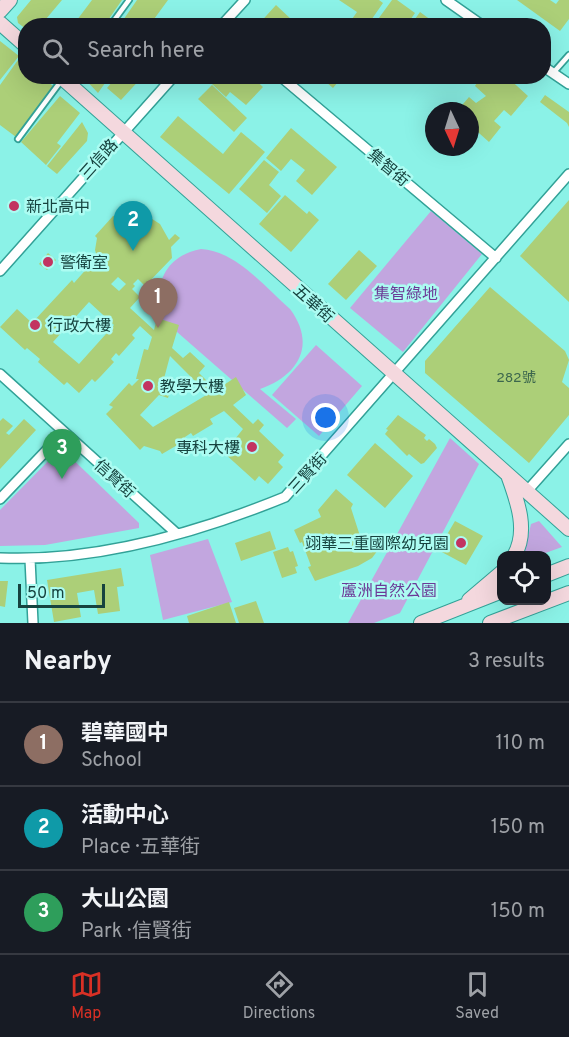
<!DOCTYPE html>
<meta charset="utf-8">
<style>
body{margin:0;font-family:Overpass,"Noto Sans TC",sans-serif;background:#242831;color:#f1f3f6}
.controls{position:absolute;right:18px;bottom:18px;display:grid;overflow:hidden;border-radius:12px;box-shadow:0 6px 24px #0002}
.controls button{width:54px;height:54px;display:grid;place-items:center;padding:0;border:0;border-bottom:2px solid #363941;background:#171b24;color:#f1f3f6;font:30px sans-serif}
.compass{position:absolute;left:425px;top:102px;width:54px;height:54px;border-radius:50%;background:#171b24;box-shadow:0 6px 24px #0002;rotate:176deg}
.scale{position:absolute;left:18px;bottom:15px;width:87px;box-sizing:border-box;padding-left:6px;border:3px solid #16433f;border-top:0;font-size:16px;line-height:21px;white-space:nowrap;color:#16433f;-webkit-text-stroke:4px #acfcf2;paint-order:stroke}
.you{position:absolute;left:326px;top:418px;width:21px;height:21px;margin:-15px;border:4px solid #fff;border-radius:50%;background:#1a73e8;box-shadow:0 0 0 9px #1a73e833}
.badge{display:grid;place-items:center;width:39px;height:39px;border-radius:50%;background:#d93025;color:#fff;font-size:20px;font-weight:700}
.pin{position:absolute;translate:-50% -50px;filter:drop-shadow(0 2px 3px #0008)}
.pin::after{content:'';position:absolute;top:32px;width:21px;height:18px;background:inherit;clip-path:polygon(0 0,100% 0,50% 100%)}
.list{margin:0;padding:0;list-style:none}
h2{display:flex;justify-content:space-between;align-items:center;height:78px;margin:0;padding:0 24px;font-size:26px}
h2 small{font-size:20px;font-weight:400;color:#9ea1a6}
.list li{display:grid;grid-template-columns:39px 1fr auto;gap:18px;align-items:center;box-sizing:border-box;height:84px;padding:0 24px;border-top:2px solid #363941}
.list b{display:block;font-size:22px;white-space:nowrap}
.list p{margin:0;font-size:20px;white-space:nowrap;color:#9ea1a6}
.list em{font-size:20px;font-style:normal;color:#9ea1a6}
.icon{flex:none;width:33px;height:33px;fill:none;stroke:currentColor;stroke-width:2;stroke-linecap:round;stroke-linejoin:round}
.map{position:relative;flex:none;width:569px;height:623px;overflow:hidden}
.search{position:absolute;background:#171b24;box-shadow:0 6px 24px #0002;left:18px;right:18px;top:18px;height:66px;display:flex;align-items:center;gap:15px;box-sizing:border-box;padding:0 21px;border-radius:24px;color:#9ea1a6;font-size:22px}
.sheet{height:330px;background:#171b24}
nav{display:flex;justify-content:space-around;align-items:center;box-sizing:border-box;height:84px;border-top:2px solid #363941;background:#171b24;font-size:16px;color:#9ea1a6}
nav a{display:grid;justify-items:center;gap:3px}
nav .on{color:#d93025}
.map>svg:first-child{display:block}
.green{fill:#c2a6df}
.building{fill:#accf78;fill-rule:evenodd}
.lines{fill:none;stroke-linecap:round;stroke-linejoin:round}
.lane-casing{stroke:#32a197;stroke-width:8}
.street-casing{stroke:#32a197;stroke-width:12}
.secondary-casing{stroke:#32a197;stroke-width:16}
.lane{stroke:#fff;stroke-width:4.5}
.street{stroke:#fff;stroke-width:9}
.secondary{stroke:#f4d8de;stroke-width:14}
.poi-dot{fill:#c23461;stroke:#acfcf2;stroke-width:2}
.labels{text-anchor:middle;stroke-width:5;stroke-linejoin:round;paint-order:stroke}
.number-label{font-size:14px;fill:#3c664d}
.street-label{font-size:16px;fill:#16433f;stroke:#acfcf2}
.poi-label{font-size:16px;fill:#16433f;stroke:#acfcf2;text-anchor:start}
.park-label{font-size:16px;fill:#6c3a97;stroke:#acfcf2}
</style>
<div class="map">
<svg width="569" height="623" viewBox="0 0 569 623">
<rect width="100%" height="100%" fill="#8bf2e7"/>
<path class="green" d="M431 211 482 254 403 352 350 308Z
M201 249C236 251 265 287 290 309 317 345 298 376 260 389L296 419 287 428 137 297 147 287 159 298C159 271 175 254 201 249Z
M316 345 362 386 319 436 272 395Z
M450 438 479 464 400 613 374 623H348Z
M61 448 139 523V528L45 545 0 546V510Z
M539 521 562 547 540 555H524L531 524Z
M208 539 232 602 163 620 150 555Z"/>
<path class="building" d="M31 0H62L46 19 53 26H26V29L18 23 17 17Z
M92 0H122L104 26H85L77 20Z
M137 0H168L149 26H119Z
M339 0H379L383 3 367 26H347L357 12Z
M392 0H397L415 13 406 26H380L376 22Z
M517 0H550L556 4 559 0H569V19L560 31Z
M276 5 293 21 289 26H257Z
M420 12 439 26H410Z
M0 41 19 56 0 80Z
M18 60 26 66V76H40L53 86 16 137 0 125V85Z
M82 76H110L98 93Z
M117 76H143L121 100 107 88Z
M210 76H251L263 87 246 105 230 92 226 97 212 84 208 79Z
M319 76H343L333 88Z
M481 76H506L528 96 511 116 504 110 494 121 501 127 489 142 470 125V111H457L469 97 476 103 486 96 475 86Z
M212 85 247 118 234 132 198 99Z
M545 95 569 112V127L567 123 540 102Z
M60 96 80 113 57 143 61 146 46 165 21 142Z
M178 116 223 154 241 132 265 152 229 194 160 137Z
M82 122 88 133 87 141 57 174 47 166Z
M291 128 337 167 312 195 296 181 305 170 291 159 281 171 266 158Z
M264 160 279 172 269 185 281 196 267 213 239 189Z
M285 195 307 214 309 211 319 220 291 252 259 224Z
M569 200V302L520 256Z
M128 214 149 217 160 224 169 240 175 234 180 238 171 247 172 258 145 286 138 279 133 284 135 286 132 289 140 297 130 308 154 330 157 318 179 325 172 348 183 358 190 352 205 366 199 373 216 390 236 377 246 395 233 405 253 424 258 419 264 425 259 431 284 455 278 462 283 467 268 484 259 476 255 481 224 453 243 429 224 411 210 419 213 424 193 436 191 433 185 437 186 440 162 454 160 451 144 446 140 450 106 414 113 407 109 405 129 383 132 386 139 379H136L144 349 148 350 152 337 140 326 132 335 135 338 119 356 116 353 111 359 114 362 101 376 95 382 92 379 79 393 67 382 64 385 38 362 40 359 27 348 25 350 0 327 17 309 32 323 72 280 74 283 97 257 95 250 97 238 95 236 113 216ZM118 277 126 284 119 291 111 284ZM89 302 114 325 79 364 53 342ZM170 356 208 394 153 427 140 415 159 395 168 398 171 388 162 386Z
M359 250 377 266 346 300 328 284Z
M48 253 56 260 47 270 39 264Z
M490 287 565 351 569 360 562 382 569 388V415L529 463 425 373V361Z
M398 415 426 435 424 438 427 441 429 439 435 444 437 448 424 463 421 464 409 454 407 456 385 434 388 430 386 429Z
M3 418 13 426 6 433 9 435 24 419 36 430 0 469V421Z
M375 443 413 476 385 508 347 475Z
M336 489 353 504 351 508 360 536H372L377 541 378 550 372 558 358 566 315 581 308 567 311 566 302 542 300 543 294 530 321 517 318 510Z
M455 521 483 536 466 565 438 550Z
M270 531 276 549 241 561 235 543Z
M288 547 290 552 293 551 298 566 295 567 297 573 282 578 273 552Z
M121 568 124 586 117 587 120 611 98 614 94 590 77 593 81 617 54 622 47 580Z
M0 581H8L5 607 0 606Z
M256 601 264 623H239L234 608Z
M229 602 236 623H189L187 616Z"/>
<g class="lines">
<g class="lane-casing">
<path id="lane" d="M110 26 129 0
M553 73 569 55
M18 139 61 81"/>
</g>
<g class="street-casing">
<path id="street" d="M446 0 483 26
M221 26 245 0
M544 67 569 84
M280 76 496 258
M0 271 174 76
M0 374 176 533
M528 490 569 444
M0 499 64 432
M0 558C96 562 197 533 285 497L569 174
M30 559 33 623"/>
</g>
<g class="secondary-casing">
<path id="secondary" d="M0 11 10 0
M0 23 26 46
M60 76 569 529
M508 475C517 500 529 531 514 556
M546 575 569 566
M469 600 502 572
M421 623 502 591
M490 623 569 593"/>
</g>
<use href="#lane" class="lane"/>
<use href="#street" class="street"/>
<use href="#secondary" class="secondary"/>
</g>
<g class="poi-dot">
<circle cx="14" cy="206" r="6"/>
<circle cx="48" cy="262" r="6"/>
<circle cx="35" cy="325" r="6"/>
<circle cx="148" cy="386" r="6"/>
<circle cx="252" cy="447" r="6"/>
<circle cx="461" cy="543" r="6"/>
</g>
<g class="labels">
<g class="number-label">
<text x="516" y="382">282號</text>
</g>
<g class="street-label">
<text transform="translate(98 159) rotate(-48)" y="6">三信路</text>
<text transform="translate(389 167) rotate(40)" y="6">集智街</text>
<text transform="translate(314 303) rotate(42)" y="6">五華街</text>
<text transform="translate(307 473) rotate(-48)" y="6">三賢街</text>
<text transform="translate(115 478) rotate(42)" y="6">信賢街</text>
</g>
<g class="poi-label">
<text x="26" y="212">新北高中</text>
<text x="60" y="268">警衛室</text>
<text x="47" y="331">行政大樓</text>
<text x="160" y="392">教學大樓</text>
<text x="240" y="453" text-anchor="end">專科大樓</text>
<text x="449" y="549" text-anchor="end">翊華三重國際幼兒園</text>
</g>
<g class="park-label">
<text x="406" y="299">集智綠地</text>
<text x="389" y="596">蘆洲自然公園</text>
</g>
</g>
</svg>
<div class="controls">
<button><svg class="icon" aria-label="locate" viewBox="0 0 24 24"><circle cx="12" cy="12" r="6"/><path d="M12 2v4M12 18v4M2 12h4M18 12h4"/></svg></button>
</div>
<svg class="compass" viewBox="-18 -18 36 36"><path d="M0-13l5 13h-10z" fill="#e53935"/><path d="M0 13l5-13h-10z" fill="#9ea1a6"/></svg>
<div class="scale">50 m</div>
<div class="you"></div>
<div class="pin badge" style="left:158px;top:328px;background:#8d6e63">1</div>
<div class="pin badge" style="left:133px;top:251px;background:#0f9aa8">2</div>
<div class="pin badge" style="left:62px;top:479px;background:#2e9e5b">3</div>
<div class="search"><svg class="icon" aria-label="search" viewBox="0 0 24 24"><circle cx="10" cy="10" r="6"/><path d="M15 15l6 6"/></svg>Search here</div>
</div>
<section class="sheet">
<h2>Nearby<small>3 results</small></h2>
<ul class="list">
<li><span class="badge" style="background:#8d6e63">1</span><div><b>碧華國中</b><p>School</p></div><em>110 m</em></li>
<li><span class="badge" style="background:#0f9aa8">2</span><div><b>活動中心</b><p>Place · 五華街</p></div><em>150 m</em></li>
<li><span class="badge" style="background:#2e9e5b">3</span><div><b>大山公園</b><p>Park · 信賢街</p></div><em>150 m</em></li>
</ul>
</section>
<nav>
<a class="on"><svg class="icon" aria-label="map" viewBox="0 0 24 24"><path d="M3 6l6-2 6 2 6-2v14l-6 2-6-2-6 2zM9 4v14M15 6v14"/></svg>Map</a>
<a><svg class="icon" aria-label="directions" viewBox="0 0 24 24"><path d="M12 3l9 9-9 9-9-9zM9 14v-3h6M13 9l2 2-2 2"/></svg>Directions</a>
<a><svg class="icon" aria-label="saved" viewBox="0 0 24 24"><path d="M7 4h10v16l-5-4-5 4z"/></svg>Saved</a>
</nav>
